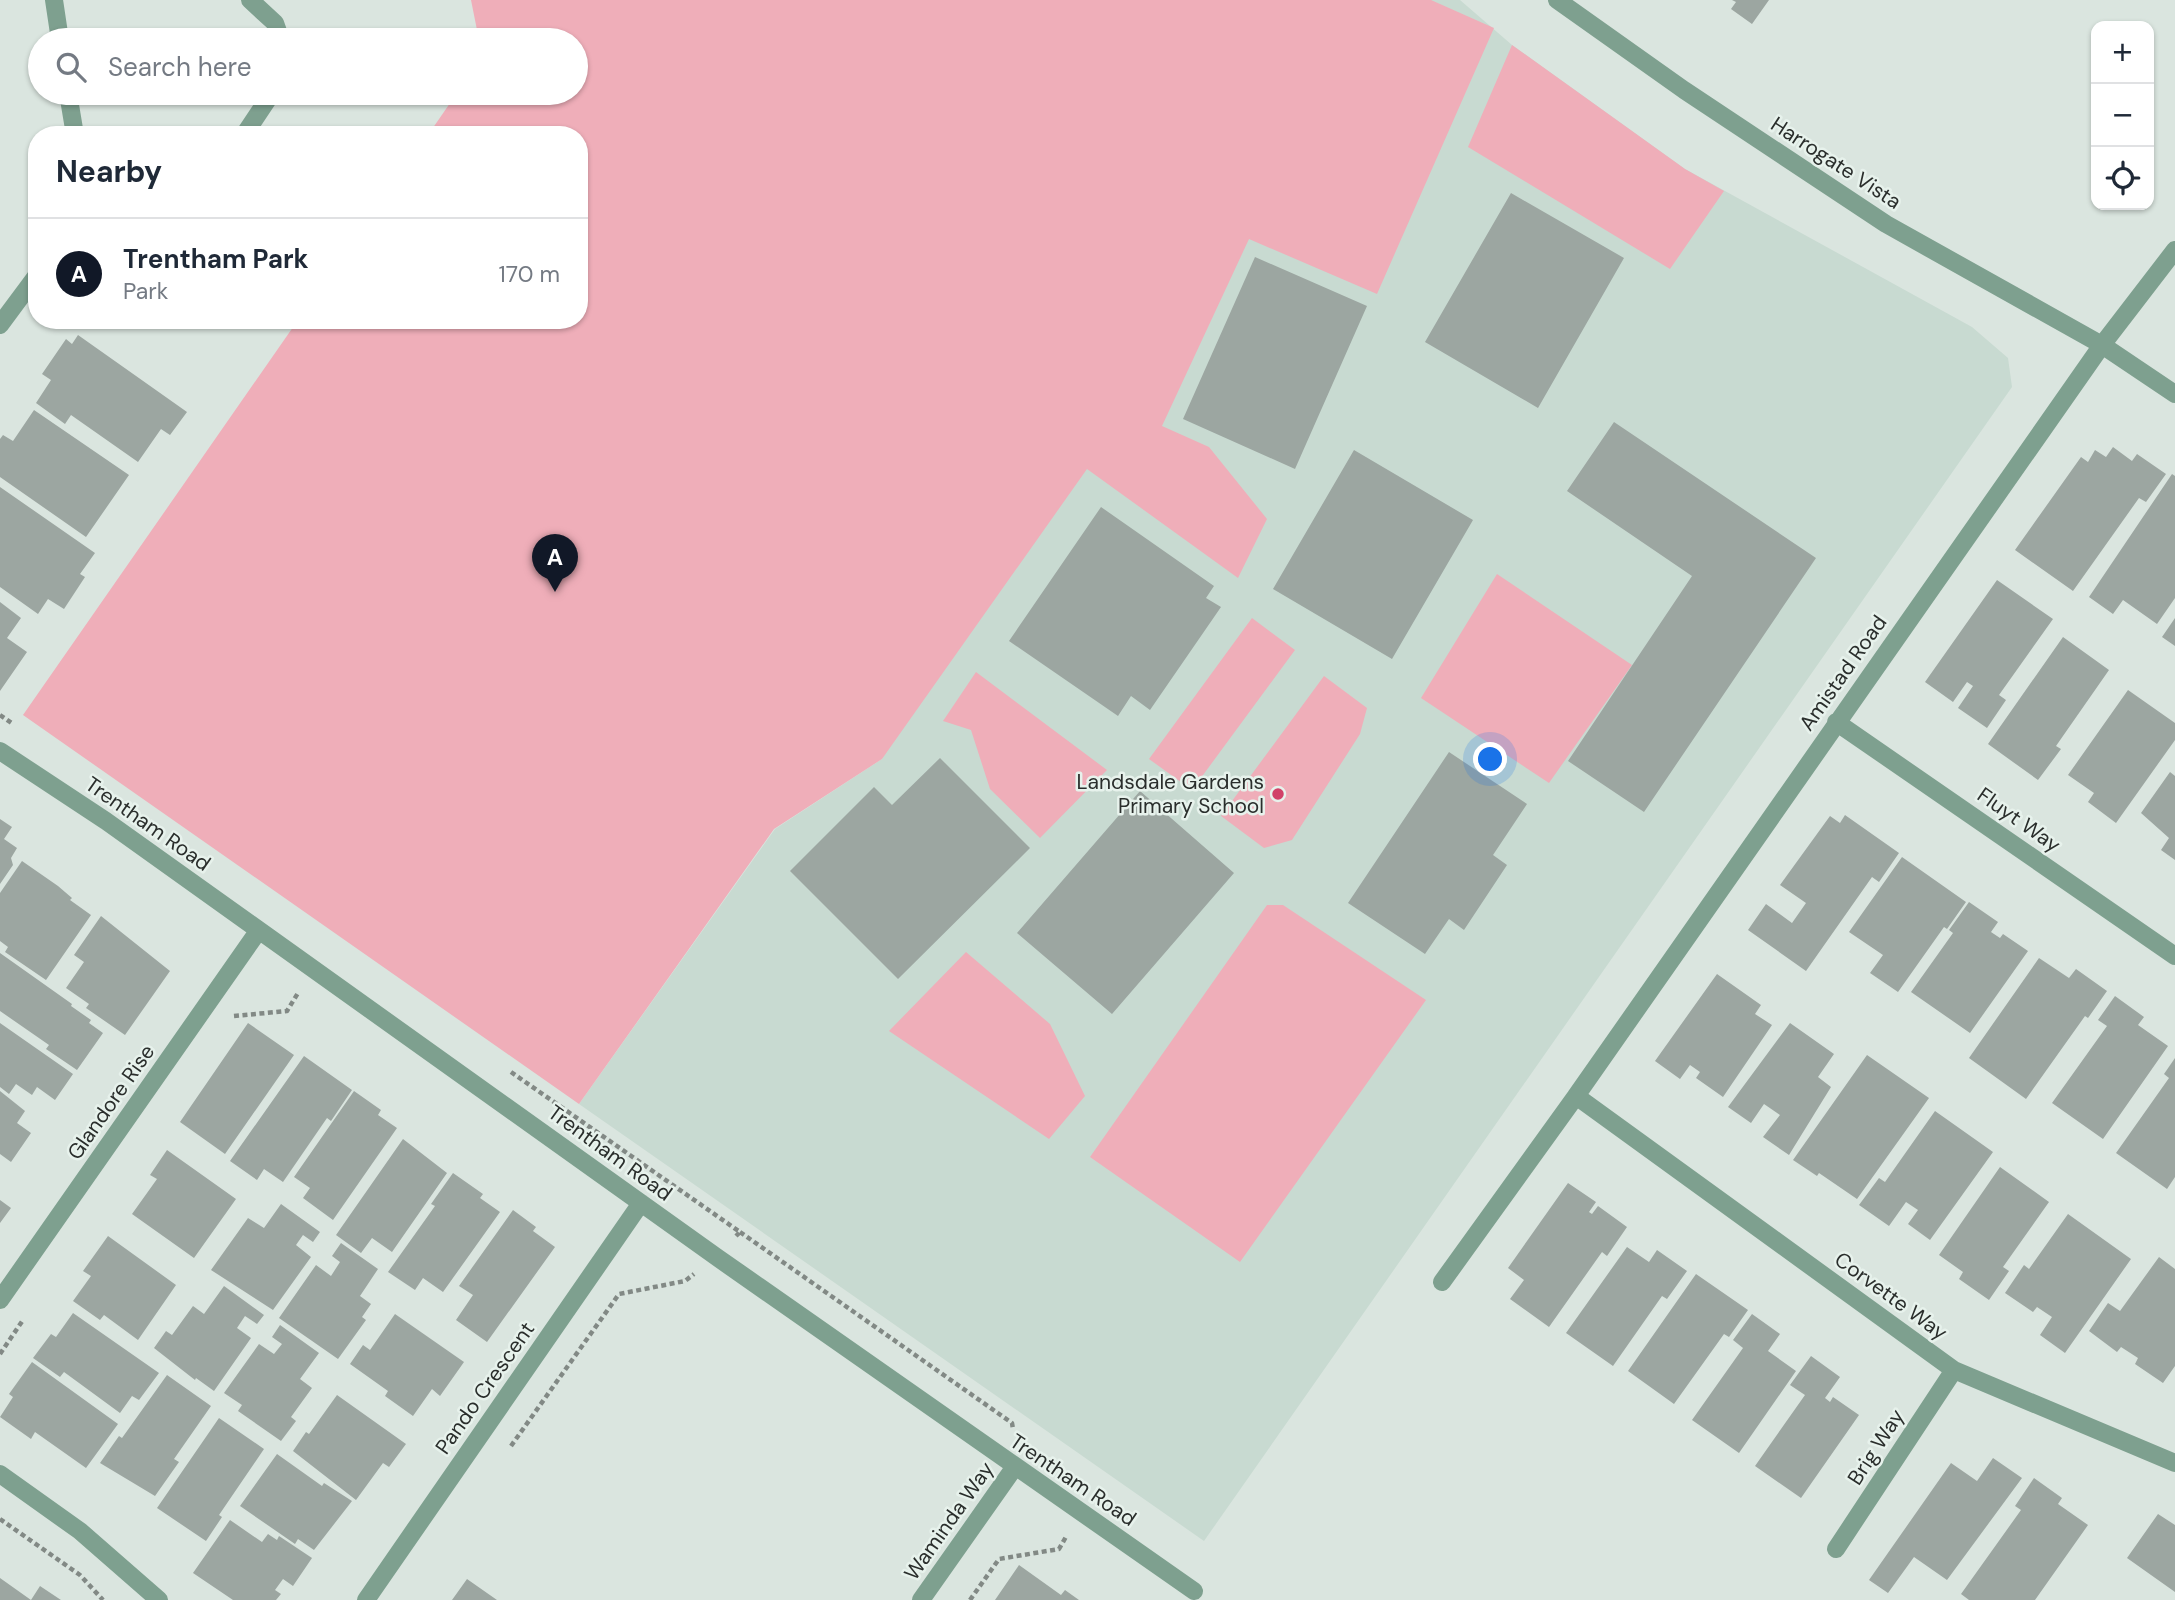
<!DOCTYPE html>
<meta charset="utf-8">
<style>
body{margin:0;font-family:"DM Sans",sans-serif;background:#f6f6f7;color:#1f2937}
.controls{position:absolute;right:21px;top:21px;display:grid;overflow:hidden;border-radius:14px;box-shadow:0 2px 5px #0004}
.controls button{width:63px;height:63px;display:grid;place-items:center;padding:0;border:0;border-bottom:2px solid #e0e1e3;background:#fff;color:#1f2937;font:35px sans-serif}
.you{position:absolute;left:1491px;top:760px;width:24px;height:24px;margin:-18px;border:5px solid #fff;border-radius:50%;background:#1a73e8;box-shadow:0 0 0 10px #1a73e833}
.badge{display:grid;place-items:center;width:46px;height:46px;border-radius:50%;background:#111827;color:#fff;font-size:23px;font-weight:700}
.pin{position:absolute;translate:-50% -58px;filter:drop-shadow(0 2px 4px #0008)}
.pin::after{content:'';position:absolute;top:37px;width:24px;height:21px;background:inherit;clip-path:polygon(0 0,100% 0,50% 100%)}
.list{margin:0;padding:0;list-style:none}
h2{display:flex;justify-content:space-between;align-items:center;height:91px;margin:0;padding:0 28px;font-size:30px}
h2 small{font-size:23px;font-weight:400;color:#747a83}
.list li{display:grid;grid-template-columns:46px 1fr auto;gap:21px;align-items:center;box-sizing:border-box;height:112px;padding:0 28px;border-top:2px solid #e0e1e3}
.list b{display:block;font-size:26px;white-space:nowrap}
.list p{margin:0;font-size:23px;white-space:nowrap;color:#747a83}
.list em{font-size:23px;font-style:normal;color:#747a83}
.icon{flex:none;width:38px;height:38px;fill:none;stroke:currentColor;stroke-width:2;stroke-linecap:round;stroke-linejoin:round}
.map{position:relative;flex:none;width:2175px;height:1600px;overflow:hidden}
.search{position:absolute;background:#fff;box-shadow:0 2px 5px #0004;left:28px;top:28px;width:560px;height:77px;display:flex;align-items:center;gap:18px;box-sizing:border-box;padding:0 24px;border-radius:38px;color:#747a83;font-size:26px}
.panel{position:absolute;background:#fff;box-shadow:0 2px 5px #0004;left:28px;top:126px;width:560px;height:203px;border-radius:28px}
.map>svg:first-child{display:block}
.built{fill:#c8dad1}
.green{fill:#efaeb9}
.building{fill:#9ca6a1}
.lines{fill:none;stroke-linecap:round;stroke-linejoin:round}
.path{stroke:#828985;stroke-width:4.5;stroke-dasharray:5 3.5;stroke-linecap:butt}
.minor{stroke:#7ea08f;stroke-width:18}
.poi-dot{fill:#d14269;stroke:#e7f2ec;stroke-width:2.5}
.labels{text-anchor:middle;stroke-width:5;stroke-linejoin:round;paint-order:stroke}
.street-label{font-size:21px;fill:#2a2e2c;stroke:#e7f2ec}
.poi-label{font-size:21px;fill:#2a2e2c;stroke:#e7f2ec;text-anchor:end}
</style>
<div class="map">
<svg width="2175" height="1600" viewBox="0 0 2175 1600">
<rect width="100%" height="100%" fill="#dae5df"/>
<path class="built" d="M1248 0H1460L1512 45 1685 169 1972 327 2008 358 2012 387 1204 1541 579 1104 775 829 882 759Z"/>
<path class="green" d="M471 0H1431L1494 28 1377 294 1249 239 1162 426 1209 447 1267 519 1238 578 1087 469 882 759 774 829 579 1104 23 715 298 320H579V135H428L457 93H576V40H479Z
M1512 45 1685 169 1724 191 1670 269 1468 147Z
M1497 574 1632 665 1549 783 1421 698Z
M1252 618 1295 650 1192 790 1149 759Z
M976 672 1107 770 1040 838 990 789 971 730 943 721Z
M1324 676 1367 708 1360 734 1292 840 1264 848 1221 816Z
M1267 905H1283L1426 1000 1240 1262 1090 1157Z
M966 952 1050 1024 1085 1096 1049 1139 889 1031Z"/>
<path class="building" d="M1732 0H1769L1752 24 1731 9 1736 2Z
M1511 193 1624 258 1538 408 1425 342Z
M1255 257 1367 306 1295 469 1183 419Z
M78 335 187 412 170 435 161 429 138 462 71 415 65 424 36 403 51 380 42 374 66 339 72 344Z
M34 410 129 475 86 537 0 477V439L3 435 13 441Z
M1614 422 1816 558 1644 812 1568 761 1692 576 1567 491Z
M2113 447 2132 461 2137 454 2166 474 2146 502 2139 498 2073 591 2015 550 2081 457 2088 462 2095 450 2106 457Z
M1354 450 1473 520 1392 659 1273 589Z
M2172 474 2175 476V598L2157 624 2123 600 2113 614 2089 597Z
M0 487 95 553 80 574 85 577 64 609 48 599 38 614 0 587Z
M1101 507 1214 586 1206 598 1221 607 1150 710 1131 696 1118 716 1009 641Z
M1997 580 2053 619 1999 695 2006 700 1987 728 1958 708 1973 686 1967 682 1953 702 1925 682Z
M0 602 21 618 7 638 27 652 0 691Z
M2175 618V646L2162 637Z
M2063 637 2109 670 2056 746 2061 749 2038 780 1988 744Z
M2128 690 2175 723V740L2116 823 2088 802 2094 793 2068 775Z
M1449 752 1527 804 1493 855 1507 865 1464 930 1449 919 1425 954 1348 903Z
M940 758 1030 848 898 979 790 871 874 787 892 805Z
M2170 772 2175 776V860L2161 850 2169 838 2141 813Z
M1140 791 1234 873 1112 1014 1017 933Z
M1845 815 1899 853 1879 882 1872 877 1806 971 1748 930 1766 904 1792 923 1806 903 1780 885 1830 816 1840 823Z
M0 819 12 827 4 839 17 848 11 858 13 865 0 884Z
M1902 857 1966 902 1947 929 1944 927 1898 992 1870 973 1883 955 1849 932Z
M22 861 58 886 72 898 70 900 91 915 46 980 5 952 8 947 0 941V893Z
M1969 902 1998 922 1991 932 2000 938 2003 934 2028 951 1970 1033 1911 992 1953 933 1949 930Z
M101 916 170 971 125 1035 86 1008 89 1004 66 988 84 962 74 955Z
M0 953 72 1004 71 1006 91 1020 89 1023 103 1033 77 1070 46 1049 49 1045 0 1011Z
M2039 958 2069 978 2076 969 2107 991 2088 1018 2085 1016 2026 1099 1969 1058Z
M1717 974 1761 1005 1755 1014 1772 1025 1723 1097 1696 1078 1700 1072 1690 1065 1680 1079 1655 1061Z
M2115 996 2144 1017 2138 1025 2168 1046 2103 1139 2052 1103 2107 1026 2098 1020Z
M0 1023 73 1074 55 1100 37 1087 32 1095 16 1084 9 1094 0 1087Z
M248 1023 294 1055 225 1154 180 1122Z
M1790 1023 1834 1054 1818 1077 1831 1087 1789 1155 1763 1137 1780 1115 1764 1104 1751 1123 1728 1107Z
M1867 1055 1929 1098 1857 1199 1819 1173 1817 1176 1793 1160Z
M304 1056 352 1090 331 1121 327 1118 283 1182 264 1169 257 1180 230 1161Z
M2175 1058V1177L2167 1189 2116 1153 2169 1078 2164 1074Z
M0 1091 25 1111 17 1123 31 1133 11 1162 0 1154Z
M354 1091 381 1110 378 1115 397 1128 333 1220 303 1198 310 1188 294 1177Z
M1935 1111 1993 1152 1930 1240 1908 1224 1918 1210 1906 1202 1889 1226 1859 1205 1879 1178 1885 1182Z
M403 1139 447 1173 392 1252 372 1238 361 1253 336 1235Z
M167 1150 236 1199 194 1258 132 1214 157 1179 150 1175Z
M2000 1167 2049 1202 2003 1267 2009 1271 1989 1300 1959 1279 1963 1272 1939 1255Z
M453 1173 483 1194 480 1198 500 1212 443 1292 423 1278 415 1290 388 1272 435 1206 431 1204Z
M1568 1183 1596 1202 1589 1212 1592 1214 1598 1206 1627 1227 1607 1256 1602 1252 1549 1327 1510 1299 1524 1280 1508 1268Z
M0 1200 11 1208 0 1223Z
M281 1204 320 1232 313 1242 303 1235 296 1245 311 1257 273 1310 211 1270 248 1218 264 1228Z
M513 1210 536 1227 533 1231 555 1247 487 1342 456 1320 473 1295 459 1286Z
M2068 1214 2131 1259 2065 1353 2040 1335 2052 1317 2037 1307 2033 1312 2005 1293 2024 1265 2029 1269Z
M108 1236 176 1285 138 1340 104 1315 100 1320 73 1301 91 1276 83 1271Z
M341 1243 378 1269 360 1296 371 1304 362 1317 366 1320 338 1359 279 1318 316 1265 331 1276 340 1262 332 1256Z
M1627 1247 1649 1262 1657 1250 1687 1271 1667 1299 1662 1296 1613 1366 1566 1333Z
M2159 1257 2175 1269V1366L2163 1383 2135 1364 2138 1358 2121 1347 2117 1352 2089 1331 2108 1303 2120 1311Z
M1696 1274 1748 1310 1729 1337 1724 1334 1674 1404 1628 1371Z
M224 1286 264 1315 257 1324 245 1316 237 1328 251 1338 214 1391 196 1378 195 1380 154 1348 166 1331 172 1335 193 1306 204 1314Z
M73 1313 159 1373 139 1400 132 1396 120 1413 64 1372 60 1377 33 1358 51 1334 56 1337Z
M395 1314 464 1362 440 1396 432 1389 413 1416 385 1396 388 1391 350 1364 363 1345 370 1350Z
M1752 1314 1780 1334 1768 1351 1796 1371 1739 1453 1692 1420 1743 1348 1733 1340Z
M280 1325 319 1353 300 1379 312 1388 291 1417 296 1421 281 1441 238 1411 242 1405 224 1393 259 1344 274 1354 282 1344 272 1337Z
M1811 1356 1840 1377 1825 1398 1830 1402 1833 1397 1859 1415 1801 1498 1755 1466 1805 1395 1790 1385Z
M32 1362 118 1424 86 1468 35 1432 31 1439 0 1417 13 1397 9 1394Z
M167 1375 211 1406 174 1459 179 1462 155 1496 100 1463 119 1436 122 1438Z
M337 1395 406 1444 389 1467 383 1463 356 1500 293 1451 306 1432 309 1434Z
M219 1418 264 1449 219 1515 222 1517 206 1541 157 1508Z
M277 1454 322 1486 324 1483 352 1501 314 1550 298 1539 295 1544 240 1506Z
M1993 1458 2022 1478 1947 1580 1914 1557 1888 1593 1869 1580 1951 1463 1977 1481Z
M2034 1478 2062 1498 2058 1504 2088 1525 2035 1600H1969L1961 1594 2021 1510 2015 1506Z
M2158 1514 2175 1525V1592L2127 1558Z
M230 1520 262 1542 268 1534 277 1540 279 1536 312 1558 293 1586 283 1579 275 1590 281 1594 276 1600H233L193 1573Z
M1019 1565 1061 1595 1065 1590 1079 1600H995Z
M0 1578 31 1600 40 1586 61 1600H0Z
M467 1579 497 1600H452Z"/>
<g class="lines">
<path class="path" d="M0 715 13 724
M234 1016 287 1011 298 993
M511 1072 740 1232 736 1236
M740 1232 1012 1423 1013 1429
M0 1354 23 1320
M511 1446 619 1294 685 1281 694 1274
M0 1519 80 1575 103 1600
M970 1600 999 1559 1059 1549 1067 1535"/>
<path class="minor" d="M54 0 60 40
M250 0 275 23 281 40
M1557 0 1684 90 1886 224 2102 345 2175 394
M68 93 75 135
M244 135 272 93
M2175 250 2102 345 1576 1096 1954 1370 2175 1463
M0 325 37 275
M1836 722 2175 956
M0 751 106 821 718 1258 1194 1591
M1442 1282 1576 1096
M0 1300 259 930
M0 1474 80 1531 159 1600
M1836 1549 1954 1370
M366 1600 641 1203
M921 1600 1014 1468"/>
</g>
<circle class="poi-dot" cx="1278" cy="794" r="7"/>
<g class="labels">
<g class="street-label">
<text transform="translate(1836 163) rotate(33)" y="7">Harrogate Vista</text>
<text transform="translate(1843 673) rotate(-55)" y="7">Amistad Road</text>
<text transform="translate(2019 820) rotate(35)" y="7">Fluyt Way</text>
<text transform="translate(148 824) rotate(35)" y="7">Trentham Road</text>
<text transform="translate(111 1102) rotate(-55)" y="7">Glandore Rise</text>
<text transform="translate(610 1153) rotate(36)" y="7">Trentham Road</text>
<text transform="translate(1891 1296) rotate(36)" y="7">Corvette Way</text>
<text transform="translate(485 1388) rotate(-55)" y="7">Pando Crescent</text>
<text transform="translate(1876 1447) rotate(-57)" y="7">Brig Way</text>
<text transform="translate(1073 1480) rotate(34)" y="7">Trentham Road</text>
<text transform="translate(949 1521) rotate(-55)" y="7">Waminda Way</text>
</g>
<g class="poi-label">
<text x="1264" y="789">Landsdale Gardens<tspan x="1264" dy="24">Primary School</tspan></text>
</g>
</g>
</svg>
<div class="controls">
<button>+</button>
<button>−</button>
<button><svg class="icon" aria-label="locate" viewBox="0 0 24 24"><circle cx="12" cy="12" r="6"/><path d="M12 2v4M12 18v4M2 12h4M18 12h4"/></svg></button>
</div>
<div class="you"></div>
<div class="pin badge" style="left:555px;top:592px">A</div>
<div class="search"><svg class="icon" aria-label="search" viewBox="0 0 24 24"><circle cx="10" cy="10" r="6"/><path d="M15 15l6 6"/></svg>Search here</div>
<section class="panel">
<h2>Nearby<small></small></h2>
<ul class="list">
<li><span class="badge">A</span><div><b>Trentham Park</b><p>Park</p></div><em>170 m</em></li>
</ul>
</section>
</div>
